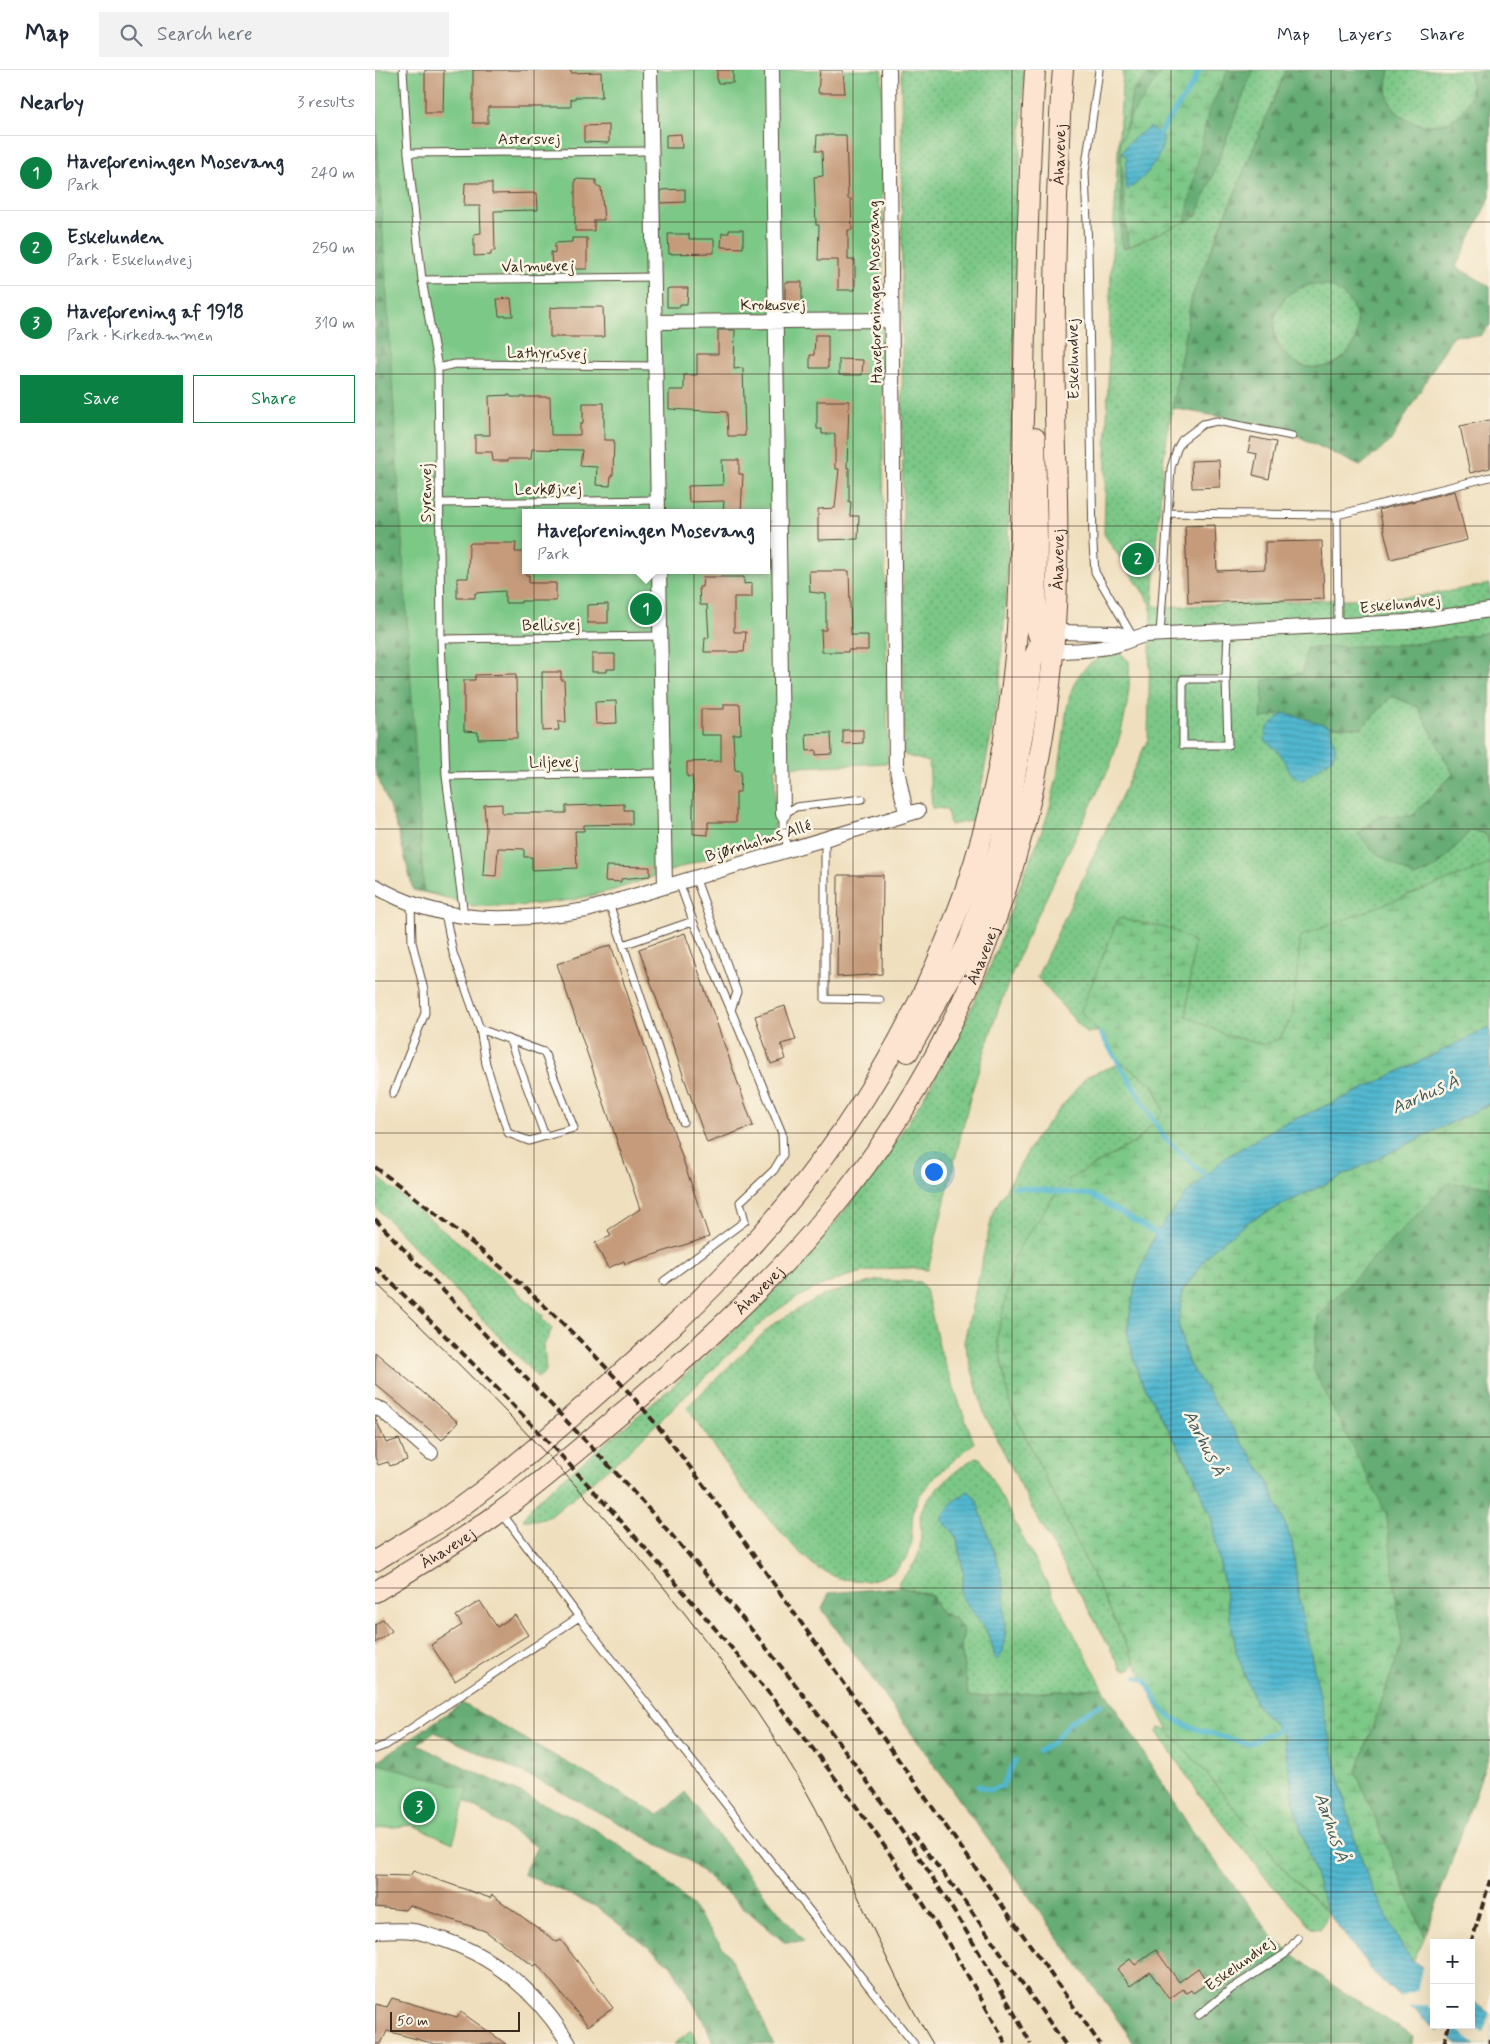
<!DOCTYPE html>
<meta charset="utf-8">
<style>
body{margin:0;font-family:Mynerve,sans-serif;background:#f2f2f3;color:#1f2937}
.controls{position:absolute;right:15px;bottom:15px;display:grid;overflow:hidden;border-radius:0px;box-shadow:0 5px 20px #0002}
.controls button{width:45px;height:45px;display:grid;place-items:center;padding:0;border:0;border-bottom:1px solid #e0e1e3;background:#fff;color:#1f2937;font:25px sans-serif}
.scale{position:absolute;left:15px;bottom:12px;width:130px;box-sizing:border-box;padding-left:5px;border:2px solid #3b2a1e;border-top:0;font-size:14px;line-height:18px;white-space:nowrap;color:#3b2a1e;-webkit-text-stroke:4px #fcf5e5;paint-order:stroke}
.you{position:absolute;left:558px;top:1101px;width:18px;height:18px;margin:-12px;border:4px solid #fff;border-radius:50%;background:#1a73e8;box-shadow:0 0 0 8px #1a73e833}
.badge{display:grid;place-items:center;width:32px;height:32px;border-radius:50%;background:#0b8043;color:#fff;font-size:16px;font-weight:700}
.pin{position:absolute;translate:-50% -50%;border:2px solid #fff;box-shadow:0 1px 5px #0006}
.popup{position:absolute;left:147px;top:439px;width:248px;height:65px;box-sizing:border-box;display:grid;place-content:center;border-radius:0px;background:#fff;filter:drop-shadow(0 1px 4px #0005);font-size:16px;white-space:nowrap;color:#747a83}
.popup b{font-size:19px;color:#1f2937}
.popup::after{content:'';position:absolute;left:50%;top:100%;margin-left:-10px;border:10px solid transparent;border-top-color:#fff}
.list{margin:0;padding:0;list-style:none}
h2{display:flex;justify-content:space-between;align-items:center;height:65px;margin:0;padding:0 20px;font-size:21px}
h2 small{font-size:16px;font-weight:400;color:#747a83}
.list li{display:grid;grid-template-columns:32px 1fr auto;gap:15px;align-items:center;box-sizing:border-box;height:75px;padding:0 20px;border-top:1px solid #e0e1e3}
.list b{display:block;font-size:19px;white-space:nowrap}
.list p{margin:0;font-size:16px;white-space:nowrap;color:#747a83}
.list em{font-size:16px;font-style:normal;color:#747a83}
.actions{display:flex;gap:10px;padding:15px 20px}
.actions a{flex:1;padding:11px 0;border:1px solid #0b8043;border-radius:0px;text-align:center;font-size:18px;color:#0b8043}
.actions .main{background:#0b8043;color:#fff}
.icon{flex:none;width:28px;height:28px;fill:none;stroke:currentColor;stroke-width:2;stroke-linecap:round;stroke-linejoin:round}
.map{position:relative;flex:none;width:1115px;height:1974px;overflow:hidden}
header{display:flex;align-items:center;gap:30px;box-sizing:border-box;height:70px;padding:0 25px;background:#fff;border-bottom:1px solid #e0e1e3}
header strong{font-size:24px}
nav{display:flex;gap:28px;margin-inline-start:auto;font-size:18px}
.search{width:350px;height:45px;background:#f2f2f3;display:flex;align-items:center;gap:12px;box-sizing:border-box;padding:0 18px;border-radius:0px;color:#747a83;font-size:19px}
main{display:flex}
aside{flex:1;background:#fff}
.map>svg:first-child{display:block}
.grass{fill:url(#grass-dots);stroke:#5c7952;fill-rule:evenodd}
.forest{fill:url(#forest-firs);stroke:#506b49;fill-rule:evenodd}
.wetland{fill:url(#wetland-marsh);stroke:#5c7952}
.garden{fill:#7cc887;stroke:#5c7952;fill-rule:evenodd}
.water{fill:url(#water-rules);stroke:#467177}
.pier{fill:#efdfbe}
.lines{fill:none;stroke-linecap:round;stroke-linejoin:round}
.stream{stroke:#51b8d0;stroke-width:5}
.building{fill:#c59b7b}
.lane-casing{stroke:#564536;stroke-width:9}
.street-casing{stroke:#564536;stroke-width:16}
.secondary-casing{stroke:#564536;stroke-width:22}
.lane{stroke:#fff;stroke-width:7}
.street{stroke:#fff;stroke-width:14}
.secondary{stroke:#fde4d1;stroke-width:20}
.tram{stroke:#3b2a1e;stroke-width:1}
.rail{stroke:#3b2a1e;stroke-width:4;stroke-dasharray:8 4;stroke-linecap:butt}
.grid{fill:none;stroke:#3b2a1e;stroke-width:1;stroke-opacity:0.55}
.labels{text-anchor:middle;stroke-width:5;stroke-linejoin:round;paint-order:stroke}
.street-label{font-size:16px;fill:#3b2a1e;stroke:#fcf5e5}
.water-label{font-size:18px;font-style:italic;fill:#435c5c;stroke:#fcf5e5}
</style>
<header>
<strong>Map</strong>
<div class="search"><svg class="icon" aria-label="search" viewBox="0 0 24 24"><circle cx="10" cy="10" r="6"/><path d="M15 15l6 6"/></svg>Search here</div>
<nav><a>Map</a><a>Layers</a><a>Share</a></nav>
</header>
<main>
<aside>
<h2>Nearby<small>3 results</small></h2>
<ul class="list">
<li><span class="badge">1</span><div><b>Haveforeningen Mosevang</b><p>Park</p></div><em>240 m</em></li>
<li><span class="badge">2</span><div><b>Eskelunden</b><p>Park · Eskelundvej</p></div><em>250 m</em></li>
<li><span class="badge">3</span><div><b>Haveforening af 1918</b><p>Park · Kirkedammen</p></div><em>310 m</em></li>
</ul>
<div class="actions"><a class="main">Save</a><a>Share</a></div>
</aside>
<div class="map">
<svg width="1115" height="1974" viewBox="0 0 1115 1974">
<defs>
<pattern id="grass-dots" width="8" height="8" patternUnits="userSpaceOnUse" patternTransform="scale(1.25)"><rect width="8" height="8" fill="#7cc887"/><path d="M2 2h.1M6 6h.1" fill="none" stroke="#67a36e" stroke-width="1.8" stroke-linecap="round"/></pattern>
<pattern id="forest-firs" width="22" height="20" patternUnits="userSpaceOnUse" patternTransform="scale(1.25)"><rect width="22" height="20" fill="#65ac74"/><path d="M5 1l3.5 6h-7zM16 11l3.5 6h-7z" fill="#548c5f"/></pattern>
<pattern id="wetland-marsh" width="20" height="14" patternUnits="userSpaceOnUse" patternTransform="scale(1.25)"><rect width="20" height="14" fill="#7cc887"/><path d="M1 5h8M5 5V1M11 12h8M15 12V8" fill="none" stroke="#67a36e"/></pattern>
<pattern id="water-rules" width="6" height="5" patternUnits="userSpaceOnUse" patternTransform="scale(1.25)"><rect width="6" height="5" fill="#51b8d0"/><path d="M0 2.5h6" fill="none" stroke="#4496a8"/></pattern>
</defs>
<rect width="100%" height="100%" fill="#fcf5e5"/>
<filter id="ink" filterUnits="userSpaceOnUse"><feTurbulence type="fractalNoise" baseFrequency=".02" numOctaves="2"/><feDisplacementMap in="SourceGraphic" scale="10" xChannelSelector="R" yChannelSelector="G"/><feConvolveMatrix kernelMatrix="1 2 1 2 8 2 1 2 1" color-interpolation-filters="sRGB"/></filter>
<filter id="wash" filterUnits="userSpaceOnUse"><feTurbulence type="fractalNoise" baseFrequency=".0096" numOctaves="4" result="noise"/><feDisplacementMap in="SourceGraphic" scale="20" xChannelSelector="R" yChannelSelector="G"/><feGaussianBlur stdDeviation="1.12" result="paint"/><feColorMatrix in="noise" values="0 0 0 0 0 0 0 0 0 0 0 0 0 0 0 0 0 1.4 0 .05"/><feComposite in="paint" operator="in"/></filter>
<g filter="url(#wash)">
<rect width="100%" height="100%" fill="#efdfbe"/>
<path class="grass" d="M526 0H649L639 236 632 513 624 622 600 750 575 755 572 739 557 738 554 692 529 685Z
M748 0H911L817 226 788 392 778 533 782 537 1046 526 1115 514V848L917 948 905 968 889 975 851 965 819 950 711 963 662 907 773 669 776 534 729 464 736 201Z
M1015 0H1094C1115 77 991 70 1015 0Z
M899 256a42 42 0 1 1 84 0a42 42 0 1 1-84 0Z
M744 582 754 591C757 626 747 663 735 696L650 871 624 937 596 1024 553 1200C496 1191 439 1213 394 1246L248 1386 176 1446 165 1450H148L156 1437 173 1421C238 1366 306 1312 368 1252 467 1157 548 1046 605 920 621 885 633 848 646 812 656 786 669 760 676 733 680 715 685 696 687 677 691 655 690 630 701 610 711 593 725 586 744 582Z
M747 993 779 1015 789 1041 762 1071 688 1113 826 1110 811 1124 635 1334 760 1592 757 1598 751 1600 746 1598 657 1438 609 1343 589 1272 618 1142 660 1069 712 1006Z
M0 1105 123 1204 169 1246 166 1248 177 1259 169 1275 171 1301 163 1308 0 1136Z
M503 1210 545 1212 551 1220 565 1280 599 1373 562 1405 544 1426 538 1440 536 1475 531 1488 521 1500 507 1507 492 1511 465 1509 442 1498 422 1480 371 1423 312 1337 398 1254 448 1225Z
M601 1387 606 1389 728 1618 597 1627 593 1625 586 1577 588 1561 580 1550 564 1541 557 1526 525 1517 523 1512C540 1496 546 1486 546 1462 546 1456 544 1447 546 1442 552 1424 584 1397 601 1387ZM593 1421 600 1427 626 1502 630 1565 628 1582 620 1589C617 1564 603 1548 587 1528L586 1522 589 1504 582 1470 577 1460 567 1451V1447Z
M784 1658 793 1660 827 1698 914 1805 952 1842 950 1852 945 1859 937 1858 895 1813 826 1727 782 1662Z
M316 1960 324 1974H299Z"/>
<path class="forest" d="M0 0H18L70 827 38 820 23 760 0 700Z
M777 0H878L822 146 749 179 746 170V75L754 44 757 22Z
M911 0H1015C991 70 1115 77 1094 0H1115V127L1081 197 1115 216V255L1105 266 1078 265 1015 372 985 396 906 358 797 338 817 226ZM937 214C943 215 951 215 956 217 1001 237 984 303 935 297 922 296 912 288 904 277 892 258 902 227 923 219 927 217 933 216 937 214Z
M1115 562V773L1110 764 1096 760 1062 797 1040 807 999 782 983 764 1004 746H1037L1078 704 1043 637 1017 626 986 658 955 656 909 643 886 649 889 610 928 603 931 578 1039 574Z
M1073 1113 1115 1116V1682L1050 1867 981 1703 1027 1573 938 1299 943 1245Z
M525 1517 557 1526 564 1541 580 1549 589 1561 586 1577 593 1625 597 1627 728 1618 814 1756 900 1870 959 1916 1038 1966 1037 1974H760L447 1539 454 1523Z
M87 1633 284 1745 310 1722 370 1800 429 1872H409L314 1791 177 1717 60 1662 42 1675 212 1754 270 1793 316 1835 352 1883 379 1930 398 1974H338L332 1957 296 1895 222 1837 148 1804 162 1777 74 1721 0 1693Z"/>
<path class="wetland" d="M788 0H853L833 43 810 152 753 177 745 72 757 44Z
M1115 794V957L982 1022 900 1058 850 1088 811 1124 761 1211 752 1261 764 1306 819 1406 836 1447 862 1584 881 1634 908 1665 922 1747 952 1842 914 1805 827 1698 793 1660 635 1334 622 1268 641 1182 688 1113 762 1071 789 1041 779 1015 747 993 706 941 743 848 796 859 819 872 811 946 851 965 889 975 905 968 917 948 926 866Z
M1115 1034V1116L1073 1113 943 1245 938 1299 1011 1443 1027 1573 981 1703 1050 1867 1038 1891 1027 1877 1015 1856 993 1808 979 1767 952 1658 924 1530 917 1472 891 1407 813 1293 803 1254 808 1220 838 1179 874 1151Z"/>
<path class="garden" d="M0 0H507L508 385 513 693 400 698V756L395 767 239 820 197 830 143 836H99L49 821 0 35ZM151 443H391V500H151Z
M0 1693 93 1719 78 1773 38 1755 0 1759Z"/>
<path class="water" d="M775 57 788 67C790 85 767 112 752 120L750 108 752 88 747 83C752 71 765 64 775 57Z
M909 643 955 656 961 679 956 689 928 710C910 705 915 696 905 684 901 679 895 674 890 670L892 658Z
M1115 957V1034L874 1151 838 1179 808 1220 803 1254 813 1293 891 1407 917 1472 924 1530 952 1658 979 1767 993 1808 1027 1877 1038 1891 1059 1905V1955H1096V1930L1115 1943V1974H1082L1056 1956 1000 1904 952 1842 922 1747 908 1665 881 1634 862 1584 836 1447 819 1405 764 1306 752 1261 761 1211 780 1164 811 1124 850 1088 900 1058 982 1022Z
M593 1421 600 1427 626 1502 629 1520 630 1565 628 1582 622 1590 620 1589C617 1562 603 1549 587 1528L586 1522 589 1504 582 1470 577 1460 567 1451V1447L578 1432Z"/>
<path class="pier" d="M1048 1894 1059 1902 1057 1919 1059 1942 1051 1936 1046 1935 1034 1937 1024 1928 1042 1920Z
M1115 1942V1974H1102L1080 1958 1075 1973 1063 1963 1065 1955 1096 1954 1108 1963Z"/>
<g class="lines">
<path class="stream" d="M784 64 818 14 824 0
M726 964 790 1068 834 1109
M640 1117 716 1125 786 1166
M762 1607 771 1611C777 1623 784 1638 795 1646 814 1660 849 1666 872 1674L903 1660
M664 1681 678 1672 695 1652 726 1634
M603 1716 616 1720 627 1716 640 1691"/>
</g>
<g id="blocks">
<path class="building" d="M50 0H69L68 43H50Z
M98 0H196V3L226 2 227 27H200V29H196V37H113V53H98Z
M342 0H358V13H342Z
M445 0H468L470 23H443Z
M234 55V73L209 72V56Z
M306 64 307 78H291V65Z
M442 65H471L473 129H476L477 160H473V190H480V220H463V190H443L444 155H441L439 107 448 106 447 81H441Z
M200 109 221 110V116L226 117 229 150H219V161H200Z
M90 113H117V124L162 123 163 140 119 141 120 181H116V185L99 186V164L106 163 105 136H89Z
M310 119V132L286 133V120Z
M354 160H368V178L346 177 347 163H354Z
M293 164H314V169H339V183L294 184Z
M197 168H212V199H190V201L177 202 176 182 180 183V173L197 172Z
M410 212H427V233H425V240L410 241Z
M295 218H313L312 234H305V237H292V219Z
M136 228 138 246H124L122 229Z
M185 237H228L229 267H175V238Z
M343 260H360L359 299 368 298 370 366H353L352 342 294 339V320H309V305H322V284H343Z
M440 265H453V298H435V285H439Z
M464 289 488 290 487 305H464Z
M135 325 136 327H175L176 365H205V354H208V333H229V370H239L238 405H236L235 416 221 415 222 397 205 396 207 380 157 379 156 389H133V391H118L117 382H100V365H115L114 326Z
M442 331H474L472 398H474V432H476L475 446H484L483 469 443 470V439L460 438 464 399H460V364H447V359H442Z
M1115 350V398L1095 403 1085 356Z
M876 367 901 372 894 409 878 405 882 384 873 382Z
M347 390H364V404H368L366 443H348L349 431 314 432 313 416 348 415Z
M844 390 845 417 817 418 816 391Z
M1080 421 1092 470 1016 489 1004 440Z
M840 455 842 501 890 499V472L947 471 949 529 813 533 810 456Z
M96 473H141L140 482H151V505H154V513H181V531H146V533H130V521L100 523V528H82V508H93L94 475Z
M434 501H474L476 565H493V580H473V582H447L446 560H451V524L435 522Z
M328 507H369V514L377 513V527H359V562H371L369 582H329L330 568H334L332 535H325L324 517H327Z
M233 534V553H212V535Z
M217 584H240V599H232V602H217Z
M167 602H186V610H189L191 652H183L184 660 168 661Z
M141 604 142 668 103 669V662L89 661V610H100V605Z
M241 631 242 653 221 654 220 632Z
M349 634H365L366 664H358L360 700 366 701 365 722H361V752H333V765L318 764V716L317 706 312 707V692L346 691V665H326V639H349Z
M468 660H488V673L468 674Z
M456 663 457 684 441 685V680L432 681 431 664Z
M127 734V743H191V736L249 734V740H257V754L209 755V761H200L202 798 157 800V787H149V779L123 778 121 806 108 805 111 759 109 735Z
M231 796 275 797V806L246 809V812L230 811Z
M463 805H508L507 904 462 907Z
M310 863 378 1056 332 1073 264 879Z
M236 875 334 1167 250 1194 249 1191 233 1198 220 1173 236 1166 233 1160 265 1139 182 894Z
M410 936 421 970 406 974 411 989 396 994 380 946Z
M0 1282 83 1352 67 1370 0 1314Z
M0 1347 11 1373 24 1369 32 1390 15 1396 13 1392 3 1395 0 1387Z
M105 1531 122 1557 140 1545 153 1565 80 1611 56 1575 87 1555 81 1546Z
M8 1549 17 1561 0 1573V1555Z
M38 1801 115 1828 117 1825 182 1872 186 1870 238 1938 213 1956 162 1894 159 1896 110 1861 34 1835 30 1840 0 1837V1805L35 1806Z
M781 1880 804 1912 823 1898 833 1913 818 1923 816 1920 811 1923 808 1919 794 1929 775 1902 755 1916 742 1899 755 1889 760 1895Z
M17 1928 82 1947 86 1942 131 1974H60L12 1961 6 1974H0V1934L12 1937Z"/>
</g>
</g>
<g filter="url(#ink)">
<use href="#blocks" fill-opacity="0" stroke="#564536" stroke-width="1"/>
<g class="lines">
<g class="lane-casing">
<path id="lane" d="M28 0 33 83 47 210 63 298 66 569 71 706 89 846
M724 0 710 102 713 179 718 475 720 502 758 567
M33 83 277 81
M47 210 279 207
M63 298 80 294 281 296
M64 433 283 430
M794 443 962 445 963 556
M962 445 1115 407
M785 565 796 398 802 379 807 370 828 354 842 351 917 366
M66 569 286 566
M851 609H808V675H853L851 609 853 562
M71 706 287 703
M450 768V929L505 930
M413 778 408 759V744L421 737 487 729
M304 812 318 851 356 940
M234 833 308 1052
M70 843 78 883 105 959 111 994 133 1063 154 1071 199 1058 169 982 105 959
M248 875 318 851
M135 971 170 1066
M18 1024 50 943 49 920 37 872 36 834
M289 1211 370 1151 365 1132 399 1100 408 1085 407 1063 356 940 362 922 320 807
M126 1442 204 1547 539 1974
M0 1679 11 1675 204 1547
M824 1945 856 1919 910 1884 923 1868"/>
</g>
<g class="street-casing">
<path id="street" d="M275 0 283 443
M397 0 408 744
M514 0 521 695 531 743
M280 252 516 250
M284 500 290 816
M679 562 740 563 758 568
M678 581C698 581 722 580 741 575 752 572 760 567 771 565L1031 552 1115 540
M0 816C68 856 137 852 212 840L543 741
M0 1337 8 1341 56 1383
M0 1861C12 1861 26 1859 38 1861 46 1862 53 1865 60 1867 118 1884 163 1923 194 1974"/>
</g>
<g class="secondary-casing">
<g id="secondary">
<path d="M660 368 662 470 661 553C662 563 664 571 673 578"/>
<path d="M533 982 573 912 594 870 625 776 637 724 653 633 657 591 666 571 671 565 679 562"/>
<path d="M0 1491C22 1477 45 1464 67 1450 127 1409 182 1360 236 1312 275 1277 314 1242 350 1204 504 1044 603 857 634 637 646 556 645 473 647 393 650 262 652 131 660 0"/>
<path id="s1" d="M0 1522C41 1497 82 1473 121 1445 165 1414 206 1377 247 1343 321 1282 392 1217 454 1143 585 986 661 787 678 584 685 504 682 422 680 342 679 270 680 198 682 126 684 84 684 42 688 0"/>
</g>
</g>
<use href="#lane" class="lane"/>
<use href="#street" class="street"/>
<use href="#secondary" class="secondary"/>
<path class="tram" d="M0 1212C155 1362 310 1519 422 1705 473 1791 505 1889 558 1974"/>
<path class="rail" d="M0 1097C85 1161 166 1226 238 1305 311 1383 370 1474 432 1561 530 1699 628 1836 725 1974
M0 1149C61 1213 122 1277 183 1342 212 1373 242 1403 270 1435 418 1600 551 1779 656 1974
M0 1197C107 1300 209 1407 306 1519 429 1660 543 1808 631 1974
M537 1764 583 1822 690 1974
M1096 1874 1115 1810
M1069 1974 1074 1955
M1114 1974 1115 1970"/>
</g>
</g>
<path class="grid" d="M159 0V1974M319 0V1974M478 0V1974M637 0V1974M796 0V1974M956 0V1974M0 152H1115M0 304H1115M0 456H1115M0 607H1115M0 759H1115M0 911H1115M0 1063H1115M0 1215H1115M0 1367H1115M0 1518H1115M0 1670H1115M0 1822H1115"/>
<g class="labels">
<g class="street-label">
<text x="154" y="74">Astersvej</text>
<text dy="6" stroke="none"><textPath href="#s1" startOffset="1705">Åhavevej</textPath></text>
<text transform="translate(163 195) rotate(-1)" y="6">Valmuevej</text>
<text transform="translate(499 222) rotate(-91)" y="6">Haveforeningen Mosevang</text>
<text x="398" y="240">Krokusvej</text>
<text transform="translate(172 282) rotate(1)" y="6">Lathyrusvej</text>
<text transform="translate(697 289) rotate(-91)" y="6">Eskelundvej</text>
<text transform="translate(173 418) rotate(-1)" y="6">Levkøjvej</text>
<text transform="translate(50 423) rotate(-90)" y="6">Syrenvej</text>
<text dy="6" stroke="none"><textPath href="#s1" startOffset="1300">Åhavevej</textPath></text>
<text transform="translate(1025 533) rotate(-6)" y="6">Eskelundvej</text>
<text transform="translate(176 554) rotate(-1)" y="6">Bellisvej</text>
<text transform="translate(179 691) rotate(-1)" y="6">Liljevej</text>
<text transform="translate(383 770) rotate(-17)" y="6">Bjørnholms Allé</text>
<text dy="6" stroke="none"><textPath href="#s1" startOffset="895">Åhavevej</textPath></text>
<text dy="6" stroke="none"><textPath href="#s1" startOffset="490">Åhavevej</textPath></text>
<text dy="6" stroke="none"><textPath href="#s1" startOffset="85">Åhavevej</textPath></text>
<text transform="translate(864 1893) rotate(-36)" y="6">Eskelundvej</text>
</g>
<g class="water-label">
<text transform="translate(1050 1024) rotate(-24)" y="6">Aarhus Å</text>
<text transform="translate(830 1373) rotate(63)" y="6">Aarhus Å</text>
<text transform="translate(957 1757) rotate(71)" y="6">Aarhus Å</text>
</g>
</g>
</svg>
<div class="controls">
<button>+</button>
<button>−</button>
</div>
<div class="scale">50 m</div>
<div class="you"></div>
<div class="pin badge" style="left:271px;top:539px">1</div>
<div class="popup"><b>Haveforeningen Mosevang</b>Park</div>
<div class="pin badge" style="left:763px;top:489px">2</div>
<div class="pin badge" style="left:44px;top:1737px">3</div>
</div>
</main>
